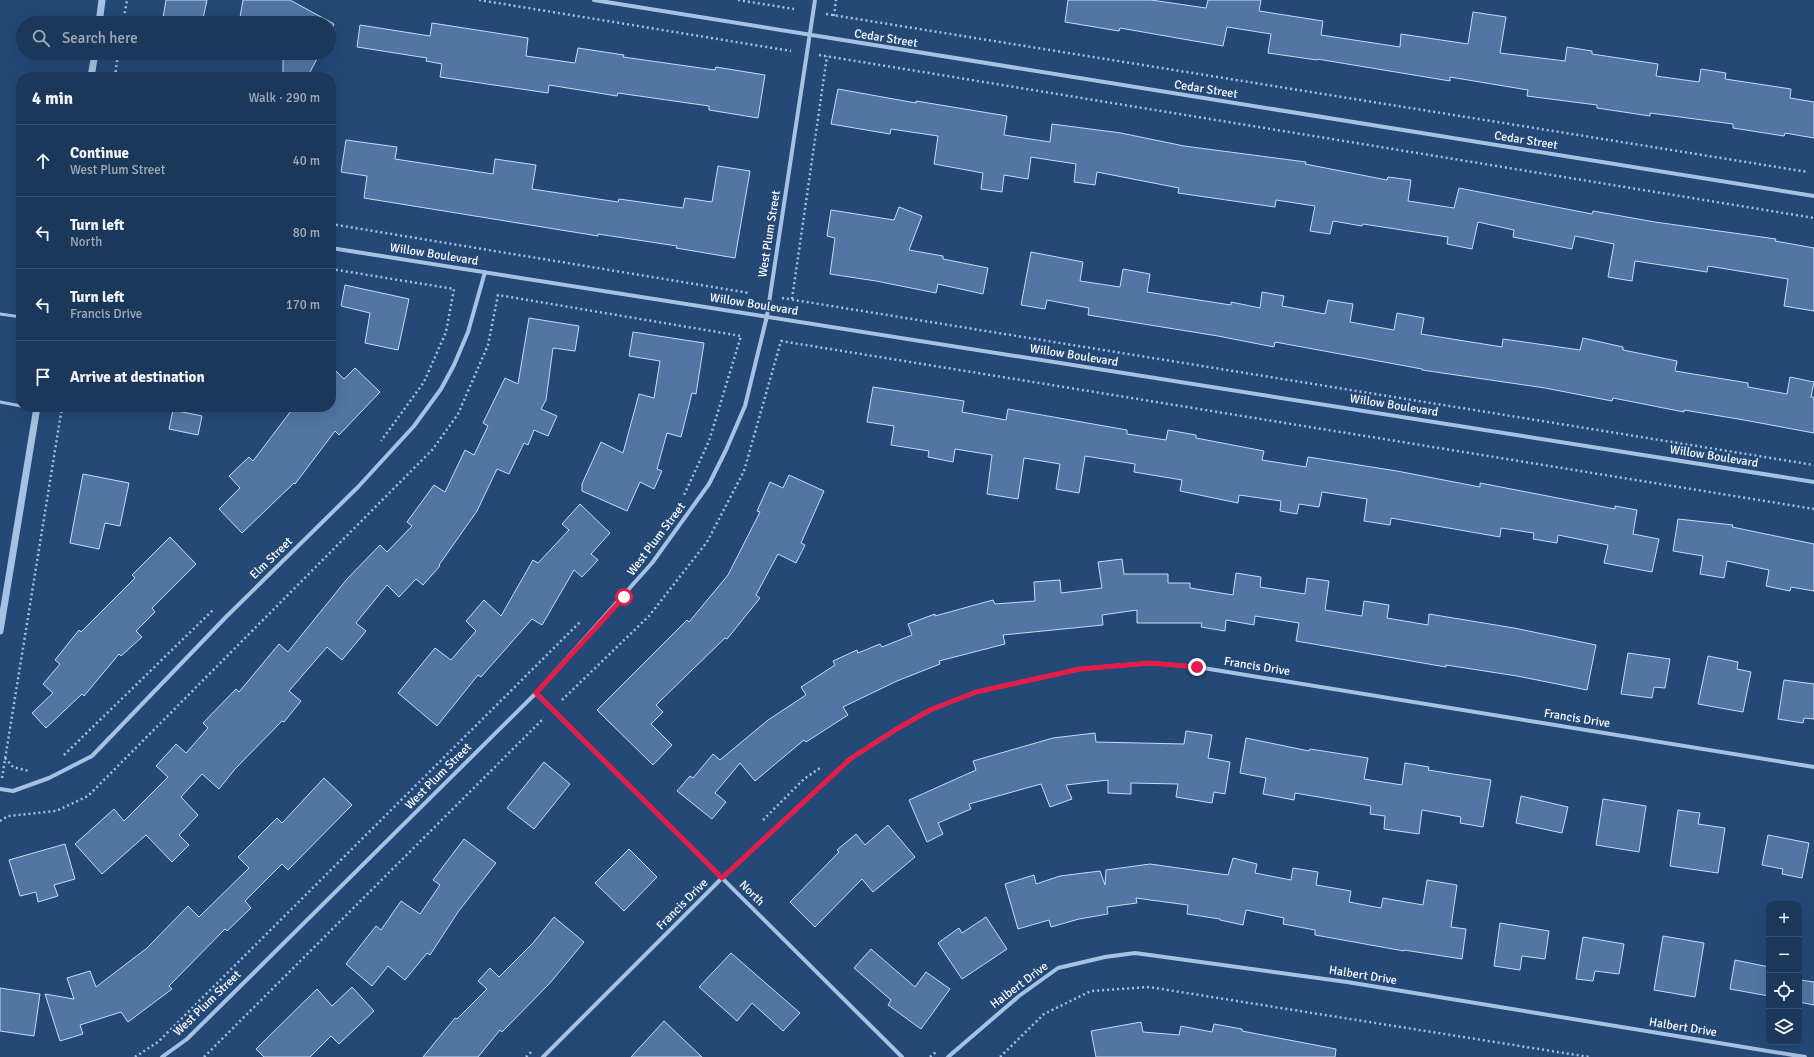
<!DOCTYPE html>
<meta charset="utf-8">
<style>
body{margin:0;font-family:Signika,sans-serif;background:#243f5f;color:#f1f3f6}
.controls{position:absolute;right:12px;bottom:12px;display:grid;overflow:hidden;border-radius:8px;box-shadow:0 4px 16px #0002}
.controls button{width:36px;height:36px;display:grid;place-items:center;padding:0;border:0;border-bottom:1px solid #39516f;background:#1b3759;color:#f1f3f6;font:20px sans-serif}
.stop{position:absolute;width:12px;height:12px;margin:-9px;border:3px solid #e11d48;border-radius:50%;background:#fff}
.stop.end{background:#e11d48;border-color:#fff;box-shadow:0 1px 4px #0008}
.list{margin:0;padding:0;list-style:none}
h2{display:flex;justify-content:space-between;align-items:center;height:52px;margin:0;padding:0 16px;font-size:17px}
h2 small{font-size:13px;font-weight:400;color:#a0acba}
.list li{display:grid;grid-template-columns:26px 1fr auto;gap:12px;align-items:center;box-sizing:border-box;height:72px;padding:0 16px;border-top:1px solid #39516f}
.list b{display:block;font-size:15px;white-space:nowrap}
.list p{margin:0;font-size:13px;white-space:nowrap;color:#a0acba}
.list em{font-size:13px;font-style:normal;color:#a0acba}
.icon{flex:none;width:22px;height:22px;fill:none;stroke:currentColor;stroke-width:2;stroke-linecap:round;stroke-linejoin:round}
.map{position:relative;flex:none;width:1814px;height:1057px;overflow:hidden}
.search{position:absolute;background:#1b3759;box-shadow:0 4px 16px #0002;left:16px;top:16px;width:320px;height:44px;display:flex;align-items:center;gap:10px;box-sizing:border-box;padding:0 14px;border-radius:22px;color:#a0acba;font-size:15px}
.panel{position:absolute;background:#1b3759;box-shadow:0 4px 16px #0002;left:16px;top:72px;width:320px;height:340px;border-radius:16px}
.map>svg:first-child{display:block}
.building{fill:#5176a3;stroke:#c8dbf3}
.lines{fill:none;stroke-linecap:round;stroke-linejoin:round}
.path{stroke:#a5c2e3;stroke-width:2.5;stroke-dasharray:2 3;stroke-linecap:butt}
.service{stroke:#a5c2e3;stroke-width:3}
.minor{stroke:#a5c2e3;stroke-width:4}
.tertiary{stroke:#a5c2e3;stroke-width:7}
.route{stroke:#e11d48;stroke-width:5}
.labels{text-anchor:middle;stroke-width:3.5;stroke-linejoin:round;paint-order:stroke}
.street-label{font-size:12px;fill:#fff;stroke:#244977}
</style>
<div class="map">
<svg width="1814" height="1057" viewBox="0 0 1814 1057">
<rect width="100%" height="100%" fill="#244977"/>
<path class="building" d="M166 0H207L202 23H162Z
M243 0H290L334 24 329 34V23H239Z
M1068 0H1151L1206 8 1208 0H1261L1259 11 1323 21 1321 35 1400 47 1401 34 1468 44 1473 12 1506 17 1500 53 1565 61 1567 47 1592 51V54L1658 64 1656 76 1699 82 1701 69 1726 73 1725 79 1791 89 1790 98 1814 102V138L1785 133 1784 136 1733 128V124L1650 113V116L1597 108V105L1527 96 1528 90 1450 77V81L1317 59V60L1268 53 1271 34 1227 27 1223 46 1120 28 1119 31 1065 22Z
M432 23 528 38 526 56 575 63 578 48 624 55 623 57 715 70 716 67 765 75 758 118 709 110V106L618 93 617 96 549 85 548 93 440 77 442 64 426 61 427 58 357 47 360 25 430 36Z
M283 53H320L309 74H283Z
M838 89 916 103V101L1007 116 1004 135 1050 142 1052 124 1121 133 1184 146 1306 162 1305 164 1387 180 1388 177 1411 180 1408 201 1454 208 1459 188 1592 214 1593 211 1655 222 1776 239 1775 241 1814 248V311L1784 306 1788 279 1708 266 1707 272 1635 261 1632 281 1608 277 1614 244 1575 236 1572 249 1513 237 1514 230 1478 222 1472 249 1447 244 1448 237 1363 224 1362 226 1333 221 1330 234 1310 231 1315 206 1276 200 1275 207 1178 193 1179 188 1097 172 1095 185 1074 182 1076 164 1031 157 1028 179 1004 175 1002 192 981 189 983 173 934 164 938 136 891 129 890 134 831 124Z
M346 140 397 147 395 159 493 174 495 159 536 165 532 189 618 202 619 199 683 208 685 198 712 202 718 166 750 171 735 258 676 248 677 246 598 234V236L364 198 367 176 341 172Z
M899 207 922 216 909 250 943 256V259L988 268 983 294 938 284 936 293 876 281 830 274 835 238 827 236 831 210 894 220Z
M1031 252 1083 262 1080 281 1120 287 1123 269 1150 274 1147 292 1231 305V302L1260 308 1262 292 1284 296 1282 306 1325 314 1328 300 1353 304 1350 322 1394 330 1397 313 1424 318 1421 334 1502 347 1503 339 1580 350 1583 338 1623 347V350L1677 361 1675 371 1748 383V387L1787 394 1790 377 1814 382 1811 397H1814V433L1744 420 1684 410V412L1613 398 1612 401 1545 388 1422 370V369L1275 342 1274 347 1218 336 1088 315 1089 308 1047 300 1045 309 1021 305Z
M345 285 409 299 398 350 365 343 370 313 341 306Z
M529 318 579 326 575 351 553 348 546 400 541 409 557 416 548 436 534 430 528 445 524 443 509 474 497 469 477 511 439 565 440 566 423 585 416 579 399 597 387 585 356 623 366 631 342 660 327 647 289 691 301 701 284 722 282 721 235 769 219 789 202 774 181 797 198 815 179 835 189 845 172 862 146 835 102 874 75 844 114 809 124 821 168 777 156 766 176 744 186 753 208 728 203 723 236 689 239 692 279 644 288 652 347 579 380 545 387 552 412 526 407 522 434 485 445 492 465 450 474 455 488 426 483 423 505 378 518 384Z
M633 332 704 343 696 394 692 393 681 437 667 433 657 469 662 471 654 489 640 482 627 511 582 491V484L601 442 623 453 639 394 654 398 660 361 629 356Z
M331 366 344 379 355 368 380 392 339 435 335 431 295 484 294 483 242 533 219 509 240 488 229 476 249 457 253 461 294 407H331Z
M873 387 964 401 962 412 1006 420 1008 409 1127 430V434L1166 440 1168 430 1196 435V438L1264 451 1262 460 1306 467 1308 457 1397 471 1480 487V483L1615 509V506L1637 510 1633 534 1659 539 1652 572 1604 563 1608 545 1558 535 1557 543 1533 539 1534 533 1501 528 1500 537 1391 518 1390 525 1364 521 1367 499 1322 492 1319 507 1299 504 1297 514 1280 511 1281 501 1239 495 1238 503 1180 491 1182 480 1134 472 1135 464 1085 456 1079 493 1056 489 1060 464 1024 458 1018 499 987 494 992 455 955 449 953 462 928 457 929 451 891 445 894 426 867 422Z
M173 410 202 416 198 435 169 429Z
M83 474 129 483 120 526 105 523 99 549 70 543Z
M789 475 824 491 801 543 805 545 796 563 778 554 756 595 760 598 727 639 725 638 656 705 663 712 651 724 672 745 653 765 597 710 687 620 689 622 728 575 760 512 757 511 770 482 783 488Z
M580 504 610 533 591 554 598 560 582 577 574 570 542 625 532 619 481 677 478 675 437 726 398 693 435 648 451 660 476 631 466 621 484 600 501 616 533 560 538 563 569 530 562 524Z
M1678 519 1733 525 1732 527 1814 544V591L1791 587 1790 591 1766 586 1769 570 1727 561 1724 578 1700 574 1703 556 1673 551Z
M170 537 196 564 152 608 155 612 136 631 142 637 121 656 119 654 84 696 82 694 46 728 32 713 53 693 43 684 60 664 55 660 79 630 81 632 135 578 132 575Z
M1122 559 1124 574H1168V583H1190V588L1233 595 1236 573 1261 577 1260 587 1305 594 1307 578 1329 581 1325 610 1362 616 1364 601 1389 605 1387 618 1428 625 1429 614 1514 628 1596 645 1587 690 1517 676 1446 665V667L1296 641 1299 623 1255 616 1254 625 1226 620 1225 631 1201 627 1202 623H1137V610L1102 615 1103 625 1003 635 1005 644 939 661 940 664 897 681 843 707 848 715 806 742 804 740 755 781 740 763 715 793 726 802 712 819 677 791 690 776 693 778 713 754 720 760 768 720 806 695 801 687 835 665 833 661 857 650 858 653 880 644 882 647 912 635 908 624 935 614V616L993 600 995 604 1035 601 1034 582 1060 580 1061 593 1102 588 1098 562Z
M1628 653 1670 659 1665 688 1654 687 1652 698 1621 694Z
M1708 656 1738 662 1737 669 1751 672 1743 712 1698 704Z
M1784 680 1814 684V719L1804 718 1803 723 1778 719Z
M1186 731 1212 735 1208 758 1230 762 1225 794 1214 792 1212 803 1176 797 1178 784 1131 783V794L1108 793V780L1066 785 1072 799 1050 807 1041 784 969 804 971 809 938 823 943 834 927 842 909 800 976 770 973 761 1053 738 1095 733 1096 742 1184 744Z
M1246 738 1309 751 1310 749 1368 758 1364 779 1402 785 1405 763 1429 767 1428 770 1491 780 1483 827 1460 823 1461 817 1422 810 1419 834 1384 829 1385 816 1370 814 1371 806 1295 793 1294 800 1263 794 1266 778 1240 773Z
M544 762 570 784 534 829 507 808Z
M324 778 352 805 288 870 282 864 245 901 251 908 227 931 225 929 169 986 172 989 128 1022 121 1012 80 1025 83 1034 60 1041 45 994 74 999 67 978 90 971 96 987 147 948 188 906 199 917 249 868 238 857 277 818 282 823Z
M1521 796 1568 807 1562 833 1516 823Z
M1603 799 1646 806 1639 852 1596 845Z
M1678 810 1700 813 1698 824 1725 828 1718 873 1670 866Z
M888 825 915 857 873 892 862 879 815 927 790 902 839 852 837 850 856 834 865 845Z
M1768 835 1809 843 1802 878 1782 874 1783 869 1762 865Z
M464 839 496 863 458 912 430 955 427 953 405 980 388 966 372 986 346 964 376 926 381 930 401 901 420 914 440 885 433 880Z
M65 844 75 879 54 885 58 896 38 902 36 892 20 896 9 860Z
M629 849 657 877 624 911 595 883Z
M1233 858 1257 864 1255 873 1291 880 1293 868 1318 872 1316 885 1351 891 1349 902 1381 908 1383 898 1423 905 1427 880 1457 885 1451 927 1466 929 1462 959 1404 950V951L1315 935V930L1283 924 1284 918 1246 910 1243 925 1220 920V919L1187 914 1188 905 1136 898 1137 903 1107 907 1108 914 1079 919 1051 927 1049 920 1018 929 1005 884 1034 875 1036 884 1060 876 1100 871 1105 885 1106 870 1150 864 1228 875Z
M554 917 584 942 550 983 502 1032 500 1030 478 1057H423L455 1018 457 1019 487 989 478 981 490 968 499 977 533 943Z
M986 917 1007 949 962 979 938 943 959 928 962 933Z
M1500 923 1549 931 1545 959 1522 956 1520 970 1494 966Z
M1663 936 1704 943 1695 997 1654 990Z
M1583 937 1624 944 1619 974 1595 971 1593 981 1576 979Z
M871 949 915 987 926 972 950 989 921 1029 888 1005 891 1000 854 968Z
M731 953 800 1013 783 1031 752 1003 737 1021 699 987Z
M1735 960 1769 967V996L1730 989Z
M1800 980 1814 982V1005L1799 1002Z
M352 987 374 1011 339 1044 331 1036 310 1057H264L256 1049 317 989 332 1006Z
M0 988 40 994 34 1036 0 1031Z
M664 1021 702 1057H631Z
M1141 1022 1143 1032 1179 1035 1181 1026 1212 1032 1214 1024 1242 1029V1031L1336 1049 1335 1057H1096L1091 1031Z"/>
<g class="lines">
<path class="path" d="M479 0 791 51
M738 0 794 9
M826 14 1808 172
M834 16 836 0
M123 23 127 0
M819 55 1814 218
M115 77 118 53
M331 224 749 293
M331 269 454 289 446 332 424 382 381 441
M782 298 1814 465
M792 299 827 56
M562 700 649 616 707 542 744 471 781 341 1814 509
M64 755 214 609
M5 758 13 767 29 771
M2 778 62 407
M763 820 804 779 820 768
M0 821 8 816 56 811 88 796 433 449 458 414 488 345 498 295 741 336 709 441 684 495
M135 1057 158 1042 580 622
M204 1057 544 718
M526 1057 531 1052
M930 1057 936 1052
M1000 1057 1044 1014 1091 991 1149 987 1589 1057"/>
<path class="service" d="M0 314 21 317
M0 402 21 406
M28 407 37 409"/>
<path class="minor" d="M594 0 1814 196
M331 248 1814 482
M536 693 902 1057
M0 789 13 791 49 778 92 756 226 617 358 487 414 426 441 389 454 365 468 332 485 272
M162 1057 187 1039 536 693 652 563 709 484 726 450 745 406 767 316 815 0
M543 1057 722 878 850 759 895 730 930 710 976 692 1080 669 1150 663 1197 667 1814 767
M948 1057 1019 996 1058 968 1105 957 1135 953 1347 982 1805 1057"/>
<path class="tertiary" d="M99 23 102 0
M91 77 95 53
M0 631 37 407"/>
</g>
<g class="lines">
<path class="route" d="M624 597 536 693 722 878 850 759 895 730 930 710 976 692 1080 669 1150 663 1197 667"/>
</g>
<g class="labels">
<g class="street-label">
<text transform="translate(886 38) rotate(9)" y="4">Cedar Street</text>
<text transform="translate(1206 89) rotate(9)" y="4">Cedar Street</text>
<text transform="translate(1526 140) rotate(9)" y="4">Cedar Street</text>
<text transform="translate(769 234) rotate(-81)" y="4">West Plum Street</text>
<text transform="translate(434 254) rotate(9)" y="4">Willow Boulevard</text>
<text transform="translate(754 304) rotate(9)" y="4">Willow Boulevard</text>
<text transform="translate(1074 355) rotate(9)" y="4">Willow Boulevard</text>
<text transform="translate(1394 405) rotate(9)" y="4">Willow Boulevard</text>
<text transform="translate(1714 456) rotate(9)" y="4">Willow Boulevard</text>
<text transform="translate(656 539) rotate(-53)" y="4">West Plum Street</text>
<text transform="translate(271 558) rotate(-44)" y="4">Elm Street</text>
<text transform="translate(1257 666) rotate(9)" y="4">Francis Drive</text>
<text transform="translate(1577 718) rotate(9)" y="4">Francis Drive</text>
<text transform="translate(438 776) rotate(-45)" y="4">West Plum Street</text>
<text transform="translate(752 893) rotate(45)" y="4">North</text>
<text transform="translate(682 904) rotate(-45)" y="4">Francis Drive</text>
<text transform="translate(1363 975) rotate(9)" y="4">Halbert Drive</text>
<text transform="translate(1019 985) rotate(-37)" y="4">Halbert Drive</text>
<text transform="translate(207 1003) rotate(-44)" y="4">West Plum Street</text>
<text transform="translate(1683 1027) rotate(9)" y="4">Halbert Drive</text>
</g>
</g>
</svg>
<div class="controls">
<button>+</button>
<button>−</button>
<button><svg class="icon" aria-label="locate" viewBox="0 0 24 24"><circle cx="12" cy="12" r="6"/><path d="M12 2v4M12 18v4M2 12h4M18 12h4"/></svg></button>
<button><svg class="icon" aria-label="layers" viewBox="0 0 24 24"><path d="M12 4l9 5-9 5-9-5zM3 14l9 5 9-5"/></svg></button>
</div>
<div class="stop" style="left:624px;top:597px"></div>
<div class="stop end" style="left:1197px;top:667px"></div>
<div class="search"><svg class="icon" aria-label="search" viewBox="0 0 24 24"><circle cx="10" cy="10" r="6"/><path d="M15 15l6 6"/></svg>Search here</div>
<section class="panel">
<h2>4 min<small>Walk · 290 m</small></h2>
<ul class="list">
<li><svg class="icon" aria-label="ahead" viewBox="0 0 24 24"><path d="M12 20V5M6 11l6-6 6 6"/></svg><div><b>Continue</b><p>West Plum Street</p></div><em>40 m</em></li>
<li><svg class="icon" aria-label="left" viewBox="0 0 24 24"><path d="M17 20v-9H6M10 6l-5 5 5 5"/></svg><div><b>Turn left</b><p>North</p></div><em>80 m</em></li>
<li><svg class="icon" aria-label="left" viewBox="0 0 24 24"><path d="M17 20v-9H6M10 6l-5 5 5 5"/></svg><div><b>Turn left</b><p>Francis Drive</p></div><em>170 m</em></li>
<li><svg class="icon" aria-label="arrive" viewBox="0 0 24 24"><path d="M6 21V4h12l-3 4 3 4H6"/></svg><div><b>Arrive at destination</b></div></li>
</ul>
</section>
</div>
